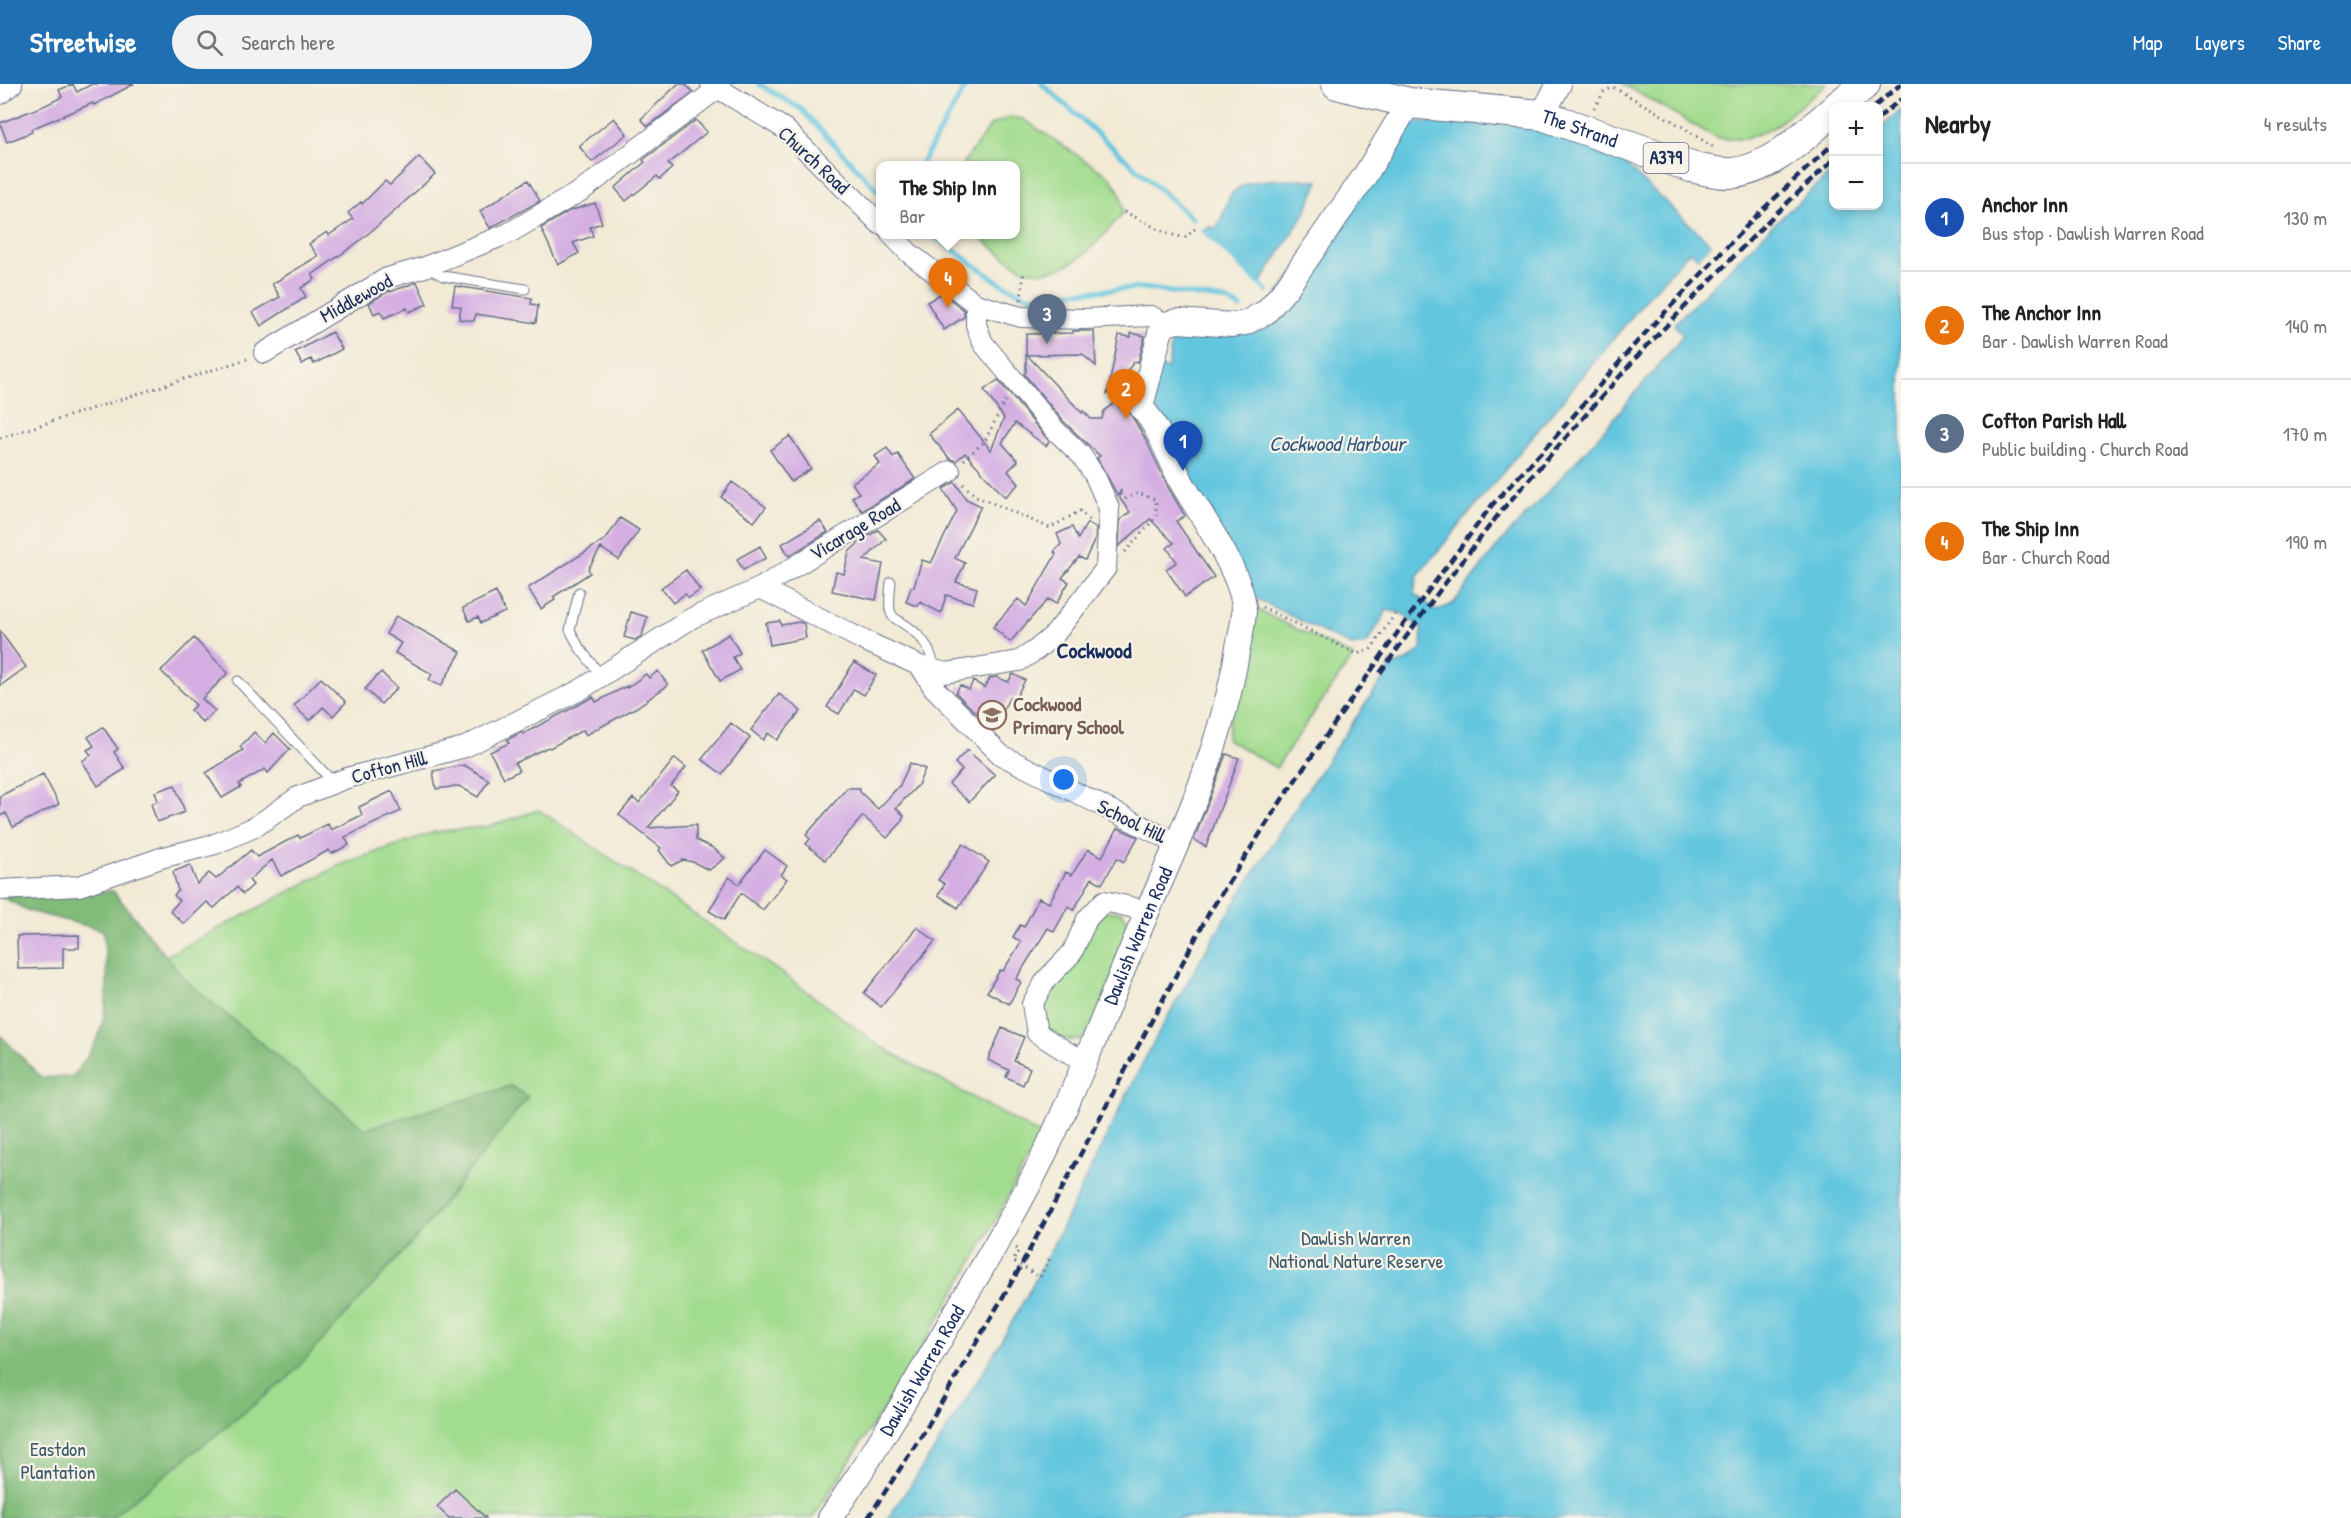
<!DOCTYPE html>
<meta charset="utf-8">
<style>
body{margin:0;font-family:"Patrick Hand",sans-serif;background:#f2f2f2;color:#202124}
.controls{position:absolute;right:18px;top:18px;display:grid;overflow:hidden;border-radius:12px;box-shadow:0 3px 9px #0003}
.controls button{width:54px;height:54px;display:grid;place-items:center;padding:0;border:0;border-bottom:2px solid #e0e0e0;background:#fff;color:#202124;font:30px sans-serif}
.you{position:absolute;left:1064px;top:696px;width:21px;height:21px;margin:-15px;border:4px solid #fff;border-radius:50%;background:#1a73e8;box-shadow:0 0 0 9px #1a73e833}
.badge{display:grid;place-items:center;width:39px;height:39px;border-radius:50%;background:#1f6fb2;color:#fff;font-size:20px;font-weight:700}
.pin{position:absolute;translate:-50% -50px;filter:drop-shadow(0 2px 3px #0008)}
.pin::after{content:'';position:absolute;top:32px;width:21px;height:18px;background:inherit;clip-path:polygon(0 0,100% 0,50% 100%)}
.popup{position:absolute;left:876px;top:77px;width:144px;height:78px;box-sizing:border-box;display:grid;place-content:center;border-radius:12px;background:#fff;filter:drop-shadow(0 2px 4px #0005);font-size:20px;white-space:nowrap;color:#757577}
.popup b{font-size:22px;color:#202124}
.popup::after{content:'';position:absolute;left:50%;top:100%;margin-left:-12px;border:12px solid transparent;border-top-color:#fff}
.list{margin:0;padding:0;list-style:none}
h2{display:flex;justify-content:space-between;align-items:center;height:78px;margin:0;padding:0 24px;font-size:26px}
h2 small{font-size:20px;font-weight:400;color:#757577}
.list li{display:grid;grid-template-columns:39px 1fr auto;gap:18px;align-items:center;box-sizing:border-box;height:108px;padding:0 24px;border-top:2px solid #e0e0e0}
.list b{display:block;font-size:22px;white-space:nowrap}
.list p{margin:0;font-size:20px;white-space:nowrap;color:#757577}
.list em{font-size:20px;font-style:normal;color:#757577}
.icon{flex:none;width:33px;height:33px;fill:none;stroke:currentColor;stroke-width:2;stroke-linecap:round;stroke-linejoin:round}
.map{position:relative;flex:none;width:1901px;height:1434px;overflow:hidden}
header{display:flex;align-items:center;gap:36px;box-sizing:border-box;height:84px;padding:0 30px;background:#1f6fb2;color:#fff}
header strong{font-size:28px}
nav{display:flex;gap:33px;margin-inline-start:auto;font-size:21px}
.search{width:420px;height:54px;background:#f2f2f2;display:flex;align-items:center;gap:15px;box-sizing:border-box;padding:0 21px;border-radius:33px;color:#757577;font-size:22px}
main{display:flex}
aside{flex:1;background:#fff}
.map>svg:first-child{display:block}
.green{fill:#a2dc8e;stroke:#5e8676;stroke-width:1.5}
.forest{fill:#81bc79;stroke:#4e766c;stroke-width:1.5}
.water{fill:#62c6df;stroke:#3e7a9e;stroke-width:1.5}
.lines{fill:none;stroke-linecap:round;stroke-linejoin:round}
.stream{stroke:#62c6df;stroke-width:5}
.building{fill:#d4aee3}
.service-casing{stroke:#667088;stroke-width:11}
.minor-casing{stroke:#667088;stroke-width:22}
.tertiary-casing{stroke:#667088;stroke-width:26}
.primary-casing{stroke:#667088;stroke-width:32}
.path{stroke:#667088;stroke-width:3;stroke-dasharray:1.5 4.5;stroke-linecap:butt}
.service{stroke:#fff;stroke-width:9}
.minor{stroke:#fff;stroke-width:20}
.tertiary{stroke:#fff;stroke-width:24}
.primary{stroke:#fff;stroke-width:30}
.rail{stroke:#1b2f5e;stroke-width:4.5;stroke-dasharray:9 4.5;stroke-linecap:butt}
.labels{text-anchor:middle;stroke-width:4.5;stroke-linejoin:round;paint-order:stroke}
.shield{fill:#f7f3e8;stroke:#5d6a87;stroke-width:1.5}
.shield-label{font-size:18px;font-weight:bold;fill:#1b2f5e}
.street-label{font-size:20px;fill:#1b2f5e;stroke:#f7f3e8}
.education-label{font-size:20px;font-weight:bold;fill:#785e54;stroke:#f7f3e8;text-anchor:start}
.park-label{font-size:20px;fill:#3d5a6a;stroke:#f7f3e8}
.water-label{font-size:21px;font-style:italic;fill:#2d557e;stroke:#f7f3e8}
.quarter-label{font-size:22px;font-weight:bold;fill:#1b2f5e;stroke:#f7f3e8}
</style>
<header>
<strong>Streetwise</strong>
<div class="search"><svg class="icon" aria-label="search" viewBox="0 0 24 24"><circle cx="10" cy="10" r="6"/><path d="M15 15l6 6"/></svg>Search here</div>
<nav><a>Map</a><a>Layers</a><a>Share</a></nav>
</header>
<main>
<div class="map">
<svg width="1901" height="1434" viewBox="0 0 1901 1434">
<rect width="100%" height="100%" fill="#f7f3e8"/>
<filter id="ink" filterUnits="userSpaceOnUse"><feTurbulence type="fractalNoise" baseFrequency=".0167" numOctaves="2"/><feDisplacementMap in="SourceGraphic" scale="12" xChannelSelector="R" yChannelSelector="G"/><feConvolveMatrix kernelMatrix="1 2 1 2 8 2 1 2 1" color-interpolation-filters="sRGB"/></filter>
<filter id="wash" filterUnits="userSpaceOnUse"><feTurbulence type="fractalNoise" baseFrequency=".008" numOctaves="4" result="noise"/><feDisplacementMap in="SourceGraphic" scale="24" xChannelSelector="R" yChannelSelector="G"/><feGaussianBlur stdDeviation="1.35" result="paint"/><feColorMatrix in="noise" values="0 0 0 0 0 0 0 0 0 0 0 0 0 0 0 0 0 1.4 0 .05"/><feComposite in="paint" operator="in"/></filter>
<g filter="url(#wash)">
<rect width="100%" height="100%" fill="#f2ead5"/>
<path class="green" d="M1623 0H1827L1774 43 1746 55H1718Z
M1010 33 1023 35 1110 93 1120 109 1124 128C1099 156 1070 197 1026 186 1016 184 987 158 977 151L1016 150V82L962 81 991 41Z
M1247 521 1353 572 1276 684 1227 655Z
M539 726 786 892 881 963 1041 1051 978 1169 905 1291 813 1434H110L288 1294 511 1003 365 1045 187 898 166 872 342 780 434 748 489 742Z
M1103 827 1122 828 1128 837 1132 847 1087 953C1072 960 1051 955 1044 940 1041 935 1041 927 1040 921Z"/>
<path class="forest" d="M113 807 187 898 365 1045 511 1002 528 1013 417 1153 288 1294 110 1434H0V951L42 994 73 992C81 981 91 969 96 957 112 921 107 884 103 846L29 827 0 812Z"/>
<path class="water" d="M1901 26V1434H888C942 1356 993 1276 1037 1192 1081 1110 1117 1024 1162 943 1231 818 1310 699 1392 582L1409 576 1422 564 1421 544 1401 529 1387 526 1367 560 1351 562 1253 513 1150 320 1157 282 1168 285 1172 252 1178 248 1207 252 1230 250 1251 244 1407 43 1419 38 1536 41 1614 67 1632 87 1711 160 1698 174 1690 167 1648 213 1418 491 1414 509 1436 527 1453 520 1500 459 1594 358 1683 252 1674 240 1772 142 1833 87 1834 122H1878L1879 46Z
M1300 95 1319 97 1305 129 1260 200 1204 149 1210 142 1215 145C1223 135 1224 125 1229 114 1240 92 1279 96 1300 95Z"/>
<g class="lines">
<path class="stream" d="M759 0 801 25 880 109
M1042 0 1193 135
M920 82 967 0
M1203 146 1267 207
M931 150 1000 199 1030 213 1072 208 1143 204 1226 216 1241 224"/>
</g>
<g id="blocks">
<path class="building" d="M73 0 77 8 92 0H134L94 21 93 19 31 45 32 48 7 58 0 39 46 21 62 13 59 6Z
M678 0H685L693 8 648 42 641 35Z
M614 34 627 50 592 78 579 62Z
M696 36 707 48 668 80 672 84 660 95 657 92 626 117 615 104 645 78 643 76Z
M419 73 435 90 388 133 357 159 312 191 315 195 301 204 306 213 261 242 253 228 280 213 272 200 318 172 309 160 327 148 329 151 353 135 348 129 361 118 362 120 385 97 390 101Z
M528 96 540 117 490 144 480 127Z
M595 119 602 139 590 143 593 152 573 159 579 169 558 181 541 144 569 127Z
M417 198 427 220 409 228 407 224 384 234 380 227 374 230 369 219 390 206V208Z
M455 202 532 214 531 220 538 221 536 239 476 230 474 237 459 235 461 223 452 221Z
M942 209 964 226V233L944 246 927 218Z
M1073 247H1094L1096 282 1082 270 1027 271 1082 329 1083 327 1091 335H1102L1104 327 1116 318 1123 328 1127 324 1146 356 1169 405 1185 432 1176 437 1214 493 1185 513 1166 485 1177 478 1167 464 1174 459 1150 435 1119 462 1120 436 1130 428 1120 415 1121 406 1118 412 1097 374 1100 372 1064 338 1024 290 1026 288V250L1073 249Z
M332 248 342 265 314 280 311 275 302 280 295 268Z
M1131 249 1145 252 1138 278 1135 277 1107 311 1119 251 1131 253Z
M998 296 1049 357 1046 362 1015 339 1002 359 1018 377 1008 387 1019 400 1005 413 965 369 956 377 950 375 929 350 958 326 991 366 1004 334 984 306Z
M790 352 811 385 791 398 770 366Z
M887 364 893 373 898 370 915 395 862 427 852 413 859 409 852 399 880 380 875 372Z
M732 398 766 423 754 438 721 413Z
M955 398 966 415 981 422 955 474 965 479 956 498 977 504 973 519 946 511 941 529 920 518 918 522 906 518 911 503H914L922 476 931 479 957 427 943 405Z
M620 434 639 446 619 476 601 464 588 485 590 489 553 513 555 516 541 525 528 504 606 455Z
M820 437 828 448 789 472 782 460Z
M1087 439 1096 444 1095 455 1085 476 1079 473 1062 494 1069 498 1056 520 1048 515 1010 558 993 543 1018 515 1026 522 1056 470 1054 468 1061 460 1057 450 1072 443 1078 455Z
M878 446 886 455 864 476 883 480 876 516 832 507 836 488 844 490 849 468 863 455Z
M760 462 766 474 743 486 737 475Z
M686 486 700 506 689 514 685 510 673 519 661 504Z
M496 508 505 528 481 539 478 533 469 537 463 524Z
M631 528 647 533 642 552 635 556 624 553Z
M396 532 461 568 441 602 429 596 432 590 395 569 401 559 386 550Z
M780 537 781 541 800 538 804 540 806 554 770 561 766 539Z
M0 547 26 583 0 602Z
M729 550 740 569 733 573 740 586 720 597 702 566Z
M194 554 228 589 202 615 215 627 203 639 190 626 196 621 161 587Z
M854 578 876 591 864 611 854 605 839 630 827 623Z
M658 587 668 601 637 623 586 651 583 646 550 664 548 663 515 679 519 687 504 694 490 668 509 659 507 656 522 648 523 650 593 613 596 618 627 602V604L646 590 649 594Z
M381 588 397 604 381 620 365 605Z
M1013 590 1025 596 1015 615 1010 613 1002 627 990 621 984 633 975 628 956 609 960 601 969 606 973 597 985 604 990 594 997 593 1008 598Z
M321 594 346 618 333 632 323 623 310 637 294 622Z
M779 610 801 627 777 656 768 649 763 656 751 646Z
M731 639 750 654 722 690 702 675Z
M103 643 118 665 114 668 125 685 98 702 82 677 91 671 87 666 94 662 88 653Z
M254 648 265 659 274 649 290 665 268 689 265 685 239 700 241 703 222 714 206 689 243 666 240 663Z
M967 666 995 691 969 718 949 700 962 686 955 679Z
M1226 670 1239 674 1206 763 1194 756Z
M675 674 686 683 671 702 678 707 648 744 696 741V756L713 764 725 774 709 786 693 778 683 776 671 782 659 766 661 764 619 731 633 714 639 719Z
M910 679 925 685 918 701 896 724 904 732 901 739 887 754 863 732 825 776 806 760 810 755 806 751 847 704H860V708L878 725 900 701Z
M464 681 489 696 478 713 459 702 436 705 433 687Z
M43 690 59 720 13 743 6 729 0 732V712Z
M175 701 185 728 157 738 151 720 158 717 155 708Z
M392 707 401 727 345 753 349 761 331 770 329 766 281 792 272 776 249 796 253 801 243 810 237 803 214 824 207 818 184 840 170 827 179 817 174 811 178 807 173 788 190 781 197 800 209 789 216 795 251 766 257 773 298 751 300 754 328 740 331 746 362 731 359 723Z
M1118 744 1138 753 1124 778 1117 774 1102 800 1092 794 1074 826 1068 822 1054 848 1048 844 1016 895 1021 898 1009 920 987 908 1000 886 1003 887 1021 858 1013 853 1020 841 1024 843 1039 814 1049 819 1066 788 1072 791 1088 765 1102 773Z
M963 760 989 778 958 824 938 811 945 800 938 796Z
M765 766 787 782 781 791 787 795 763 826 741 809 724 836 709 827 729 793 739 800Z
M917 843 935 857 881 923 864 909Z
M79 851V864H63V884L18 885 17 852Z
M1002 944 1024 953 1014 977 1030 984 1023 1001 1006 993 1009 986 988 976Z
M455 1405 486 1434H449L437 1423Z"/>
</g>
</g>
<g filter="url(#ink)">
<use href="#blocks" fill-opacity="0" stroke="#667088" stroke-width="1.5"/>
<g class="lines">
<g class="service-casing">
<path id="service" d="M428 184 443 192 525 205
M891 498C886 545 893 526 919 552 928 561 932 574 936 586
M579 508 570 546 579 563 602 593
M238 597 334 699"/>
</g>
<g class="minor-casing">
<path id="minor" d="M711 0 785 45 880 140
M0 10 12 0
M891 150 909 169 976 220 1021 233 1083 235 1151 232 1165 240
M264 269 387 194 425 183 509 149 584 105 717 5
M760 504 863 556 920 582 945 589 1019 577 1036 566 1055 550 1106 484 1109 424 1095 392 1081 371 1055 346 983 259 976 241V220
M920 582 934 604 1001 671 1178 760
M0 806 79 802 164 773 215 760 255 743 298 713 347 694 465 663 580 606 692 534 760 504 950 387
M1087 977 1067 968 1037 949 1032 920 1046 896 1072 869 1087 835 1104 817 1148 827"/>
</g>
<g class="tertiary-casing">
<g id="tertiary">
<path d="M1542 31 1559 0"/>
<path id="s1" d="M830 1434C876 1368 916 1297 956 1228 985 1178 1016 1129 1041 1077 1081 995 1112 909 1148 826 1185 743 1222 659 1237 569 1239 555 1244 540 1244 526 1244 492 1200 430 1182 399 1169 374 1160 344 1141 323L1160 249 1165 240 1178 237 1233 241 1245 239 1266 228 1285 206 1364 93 1409 19"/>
</g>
</g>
<g class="primary-casing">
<g id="primary">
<path id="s2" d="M1337 0 1409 19 1542 31 1691 83C1705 86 1719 90 1733 89 1772 85 1805 50 1834 26"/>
<path d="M1838 22 1865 0"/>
</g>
</g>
<path class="path" d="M1594 24 1604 8 1613 3 1681 42 1713 63
M1124 128C1145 136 1163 152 1186 153L1198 142
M1021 216 1024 186
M0 354 247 275
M964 376 985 357 1007 313
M963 400 976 412 1050 444 1080 427 1089 436
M1125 415 1138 409 1156 416
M1125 468 1156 433V416
M1262 523 1357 570 1371 565 1395 530
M1016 1164 1019 1166 1013 1177 1040 1193 1050 1174"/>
<use href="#service" class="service"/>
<use href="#minor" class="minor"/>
<use href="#tertiary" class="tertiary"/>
<use href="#primary" class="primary"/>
<path class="rail" d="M1875 22 1901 0
M1878 34 1901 15
M1380 589 1440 506 1502 426 1642 267 1768 137 1834 75
M868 1434 924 1348 1021 1182 1209 829 1283 714 1400 545 1492 421 1551 358 1635 260 1760 128 1834 59"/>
</g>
</g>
<defs>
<g id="school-ring" transform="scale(1.5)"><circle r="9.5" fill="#f7f3e8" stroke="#8d6e63" stroke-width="1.5"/><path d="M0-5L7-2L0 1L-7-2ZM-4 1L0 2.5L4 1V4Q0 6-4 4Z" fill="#8d6e63"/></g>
</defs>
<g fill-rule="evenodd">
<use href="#school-ring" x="992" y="631"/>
</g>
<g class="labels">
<rect class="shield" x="1643.5" y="59" width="45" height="30" rx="4.5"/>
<g class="shield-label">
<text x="1666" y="80">A379</text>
</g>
<g class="street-label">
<text dy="7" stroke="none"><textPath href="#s2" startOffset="248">The Strand</textPath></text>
<text transform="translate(814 76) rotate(43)" y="7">Church Road</text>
<text transform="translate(356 214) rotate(-29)" y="7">Middlewood</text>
<text transform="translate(855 445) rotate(-31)" y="7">Vicarage Road</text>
<text transform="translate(389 683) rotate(-15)" y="7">Cofton Hill</text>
<text transform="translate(1132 737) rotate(26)" y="7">School Hill</text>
<text dy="7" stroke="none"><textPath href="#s1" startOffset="660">Dawlish Warren Road</textPath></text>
<text dy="7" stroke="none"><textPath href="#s1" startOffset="174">Dawlish Warren Road</textPath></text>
</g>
<g class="education-label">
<text x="1013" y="627">Cockwood<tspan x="1013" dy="23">Primary School</tspan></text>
</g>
<g class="park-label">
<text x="1356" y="1161">Dawlish Warren<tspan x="1356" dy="23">National Nature Reserve</tspan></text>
<text x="58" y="1372">Eastdon<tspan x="58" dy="23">Plantation</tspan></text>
</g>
<g class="water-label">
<text x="1337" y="367">Cockwood Harbour</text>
</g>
<g class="quarter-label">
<text x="1094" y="574">Cockwood</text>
</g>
</g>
</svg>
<div class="controls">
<button>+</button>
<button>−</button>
</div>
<div class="you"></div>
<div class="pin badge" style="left:1183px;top:387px;background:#1a4fb4">1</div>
<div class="pin badge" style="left:1126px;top:335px;background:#e8710a">2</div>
<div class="pin badge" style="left:1047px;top:260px;background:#5c6f8a">3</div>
<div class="pin badge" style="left:948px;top:224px;background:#e8710a">4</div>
<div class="popup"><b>The Ship Inn</b>Bar</div>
</div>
<aside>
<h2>Nearby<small>4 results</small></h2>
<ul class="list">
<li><span class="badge" style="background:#1a4fb4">1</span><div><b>Anchor Inn</b><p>Bus stop · Dawlish Warren Road</p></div><em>130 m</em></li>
<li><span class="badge" style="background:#e8710a">2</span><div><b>The Anchor Inn</b><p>Bar · Dawlish Warren Road</p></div><em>140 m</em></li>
<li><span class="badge" style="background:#5c6f8a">3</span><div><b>Cofton Parish Hall</b><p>Public building · Church Road</p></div><em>170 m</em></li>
<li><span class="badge" style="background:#e8710a">4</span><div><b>The Ship Inn</b><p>Bar · Church Road</p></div><em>190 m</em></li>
</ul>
</aside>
</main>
